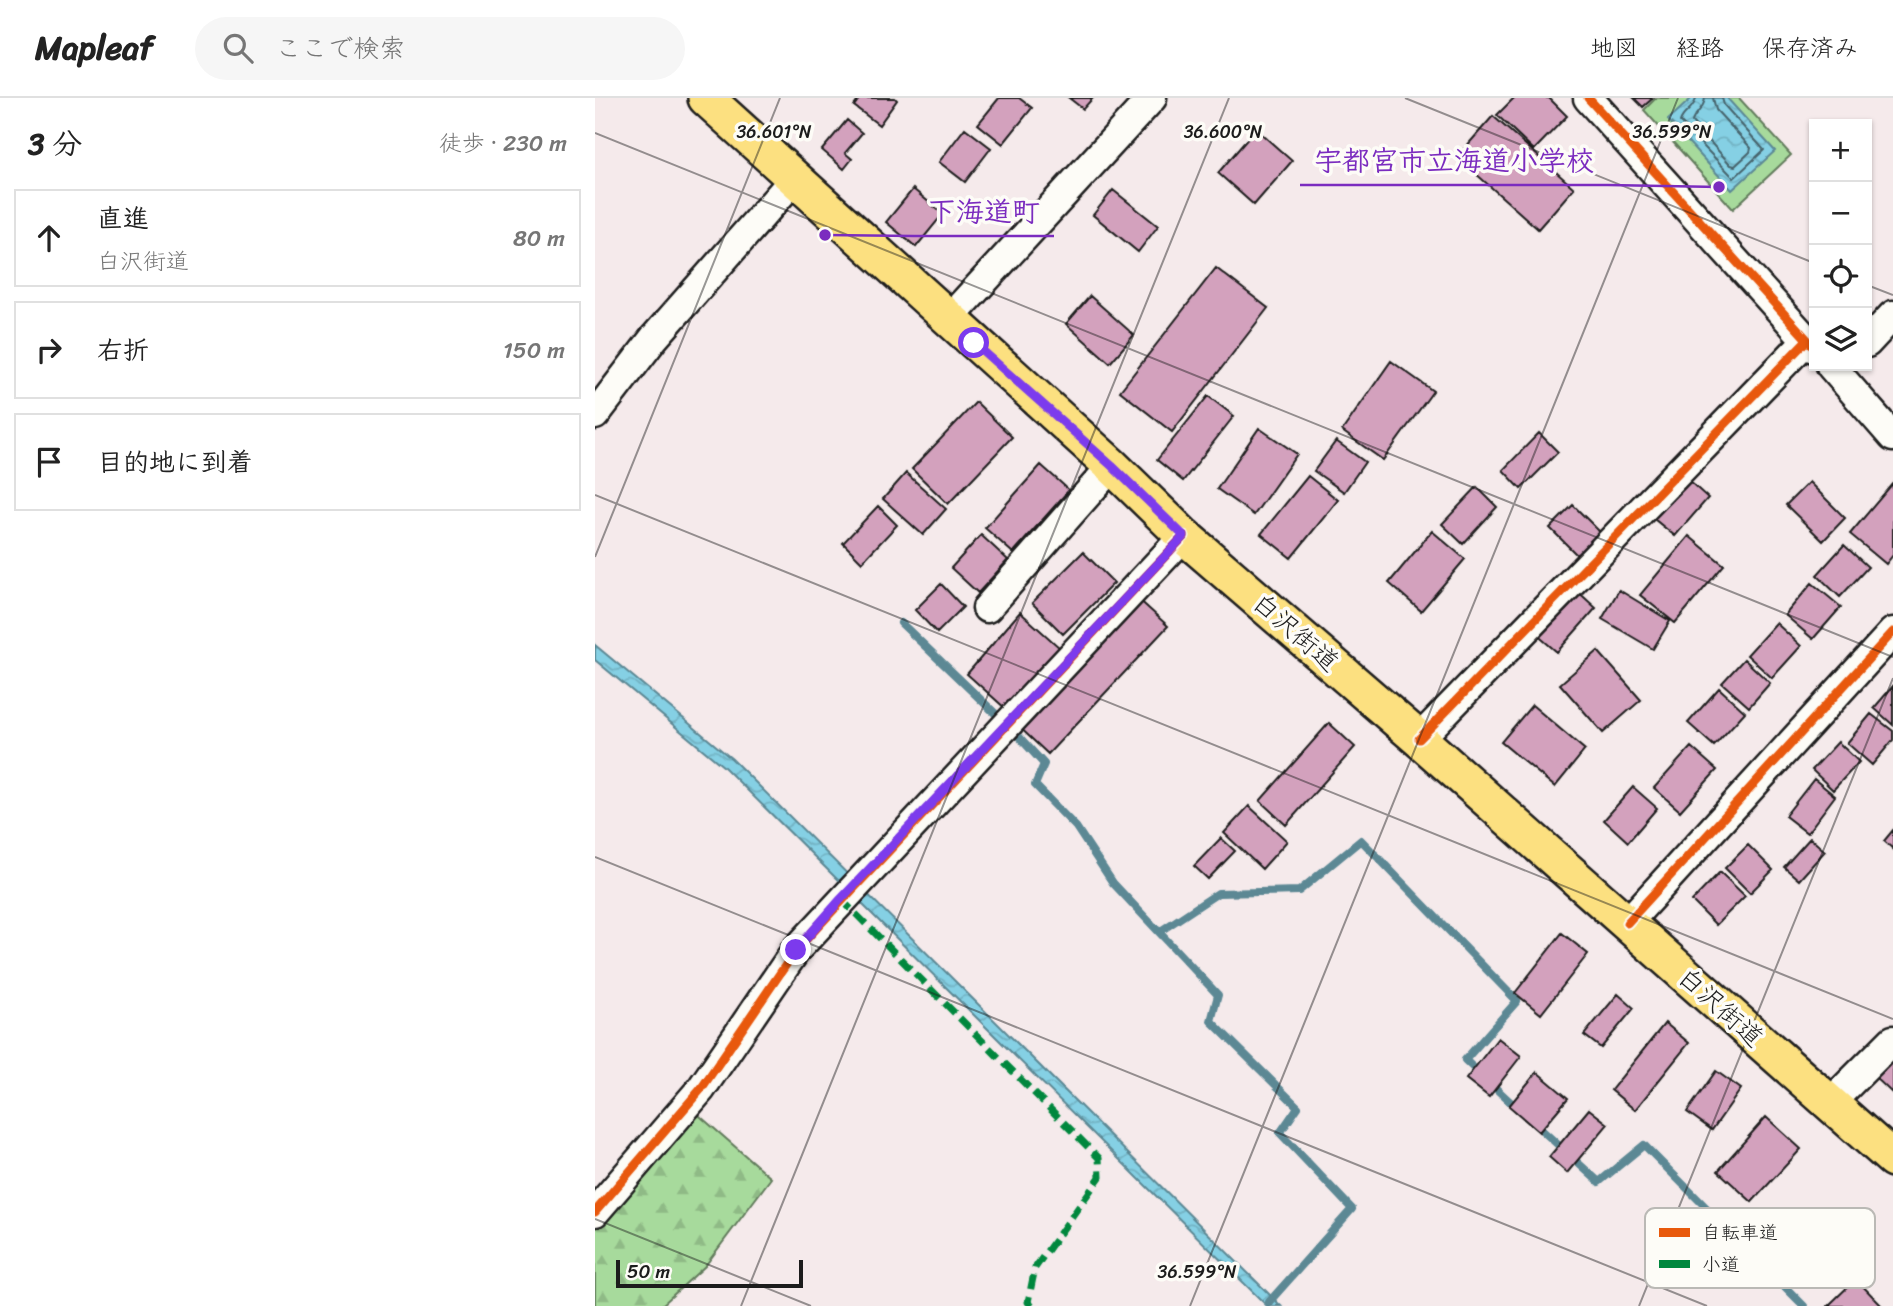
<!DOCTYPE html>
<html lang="ja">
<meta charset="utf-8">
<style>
body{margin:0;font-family:Sriracha,"Klee One",sans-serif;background:#f6f6f6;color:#222}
.controls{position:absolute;right:21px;top:21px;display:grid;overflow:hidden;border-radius:0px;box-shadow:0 2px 5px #0004}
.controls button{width:63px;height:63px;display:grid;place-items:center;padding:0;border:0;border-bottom:2px solid #e0e0e0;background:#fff;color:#222;font:35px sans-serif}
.scale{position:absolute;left:21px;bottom:18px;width:187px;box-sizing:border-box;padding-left:7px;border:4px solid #1c1c1c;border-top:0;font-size:19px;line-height:24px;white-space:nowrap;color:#1c1c1c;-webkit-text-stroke:5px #fdfcf7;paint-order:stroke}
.stop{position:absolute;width:21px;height:21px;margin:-16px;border:5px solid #7c3aed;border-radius:50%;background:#fff}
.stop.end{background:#7c3aed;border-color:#fff;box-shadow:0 2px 7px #0008}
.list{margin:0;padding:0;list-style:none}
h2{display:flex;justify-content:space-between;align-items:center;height:91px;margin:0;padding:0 28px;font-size:30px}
h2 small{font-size:23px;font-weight:400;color:#767676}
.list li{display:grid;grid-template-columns:46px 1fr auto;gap:21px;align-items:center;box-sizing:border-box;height:98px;margin:0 14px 14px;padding:0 14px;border:2px solid #e0e0e0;border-radius:0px}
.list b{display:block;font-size:26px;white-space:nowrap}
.list p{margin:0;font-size:23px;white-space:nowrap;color:#767676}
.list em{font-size:23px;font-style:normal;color:#767676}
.icon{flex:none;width:38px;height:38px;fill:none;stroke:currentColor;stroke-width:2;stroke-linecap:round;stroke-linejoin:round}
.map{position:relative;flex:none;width:1298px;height:1208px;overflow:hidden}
header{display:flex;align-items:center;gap:42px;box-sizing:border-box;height:98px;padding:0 35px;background:#fff;border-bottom:2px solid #e0e0e0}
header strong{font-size:33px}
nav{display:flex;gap:38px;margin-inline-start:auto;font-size:24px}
.search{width:490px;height:63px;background:#f6f6f6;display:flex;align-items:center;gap:18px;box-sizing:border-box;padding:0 24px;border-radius:38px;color:#767676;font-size:26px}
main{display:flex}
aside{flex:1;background:#fff}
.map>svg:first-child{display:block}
.grass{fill:#a7da9c;stroke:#627b5c;stroke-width:2}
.forest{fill:url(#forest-firs);stroke:#627b5c;stroke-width:2}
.water{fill:url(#water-waves);stroke:#5b8894;stroke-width:2}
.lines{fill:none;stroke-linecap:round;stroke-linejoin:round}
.shore{stroke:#46646c;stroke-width:2}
.stream{stroke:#5b8894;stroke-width:8}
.building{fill:#d3a1bd;stroke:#1c1c1c;stroke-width:2}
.minor-casing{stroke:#1c1c1c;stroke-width:33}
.major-casing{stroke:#1c1c1c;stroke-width:40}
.minor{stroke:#fdfcf7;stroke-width:28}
.major{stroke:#fce080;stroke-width:35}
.quiet{stroke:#00873e;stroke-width:7;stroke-dasharray:14 7;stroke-linecap:butt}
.cycleway-casing{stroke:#fdfcf7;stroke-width:13}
.cycleway{stroke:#e8590c;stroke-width:9}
.route{stroke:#7c3aed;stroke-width:9}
.ticks{fill:none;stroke:#1c1c1c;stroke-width:2;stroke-opacity:0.45}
.labels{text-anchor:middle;stroke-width:7;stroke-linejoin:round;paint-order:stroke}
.street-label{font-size:26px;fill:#1c1c1c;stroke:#fdfcf7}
.key{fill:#fdfcf7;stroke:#bab9b5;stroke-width:2}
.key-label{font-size:19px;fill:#1c1c1c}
.ticks-label{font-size:18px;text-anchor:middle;fill:#1c1c1c;stroke:#fdfcf7;stroke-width:7;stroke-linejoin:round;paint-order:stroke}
.leader{fill:none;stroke:#7b2cbf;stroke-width:2.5}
.callout-dot{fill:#7b2cbf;stroke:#fdfcf7;stroke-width:2.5}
.callout-label{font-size:28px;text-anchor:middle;font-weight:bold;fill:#7b2cbf;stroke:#fdfcf7;stroke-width:7;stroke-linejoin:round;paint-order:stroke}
</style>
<header>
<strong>Mapleaf</strong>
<div class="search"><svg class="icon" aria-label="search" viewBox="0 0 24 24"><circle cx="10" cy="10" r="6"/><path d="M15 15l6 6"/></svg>ここで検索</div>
<nav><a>地図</a><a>経路</a><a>保存済み</a></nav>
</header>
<main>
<aside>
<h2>3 分<small>徒歩 · 230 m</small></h2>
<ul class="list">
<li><svg class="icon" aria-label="ahead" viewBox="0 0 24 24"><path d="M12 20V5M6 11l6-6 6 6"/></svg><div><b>直進</b><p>白沢街道</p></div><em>80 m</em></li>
<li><svg class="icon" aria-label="right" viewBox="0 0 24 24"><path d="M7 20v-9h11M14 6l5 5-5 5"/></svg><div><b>右折</b></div><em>150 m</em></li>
<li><svg class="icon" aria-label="arrive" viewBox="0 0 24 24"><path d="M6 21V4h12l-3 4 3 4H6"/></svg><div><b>目的地に到着</b></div></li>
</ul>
</aside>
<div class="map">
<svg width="1298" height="1208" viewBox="0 0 1298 1208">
<defs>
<pattern id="forest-firs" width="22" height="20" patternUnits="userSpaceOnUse" patternTransform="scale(1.75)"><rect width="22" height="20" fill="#a7da9c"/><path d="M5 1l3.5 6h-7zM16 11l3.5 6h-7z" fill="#8fba86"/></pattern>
<pattern id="water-waves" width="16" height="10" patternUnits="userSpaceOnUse" patternTransform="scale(1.75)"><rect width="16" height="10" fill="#85d0e4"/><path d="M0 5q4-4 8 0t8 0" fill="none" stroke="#72b2c3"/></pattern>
</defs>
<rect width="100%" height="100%" fill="#f5eaeb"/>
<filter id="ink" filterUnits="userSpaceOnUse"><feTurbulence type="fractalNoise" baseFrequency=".0143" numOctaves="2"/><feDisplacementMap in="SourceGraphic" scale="14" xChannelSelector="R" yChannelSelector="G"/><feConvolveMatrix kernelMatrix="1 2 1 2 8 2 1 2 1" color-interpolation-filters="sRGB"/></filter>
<g filter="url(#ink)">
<path class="grass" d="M1061 0H1144L1196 57 1138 111 1049 12Z"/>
<path class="forest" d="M98 1012 176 1080 110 1168 66 1208H0V1129Z"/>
<path class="water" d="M1097 0H1132L1180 53 1137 92 1073 22Z
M0 547 137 661 686 1208H672L129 669 0 562Z"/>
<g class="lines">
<path class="shore" d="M1101 0C1100 11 1087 14 1085 24L1139 80 1169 52 1129 7 1127 0
M1110 0C1109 12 1099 15 1097 24L1136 67 1140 68 1155 54 1156 50 1121 12 1118 0"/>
<path class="stream" d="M306 525 406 621
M416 630 449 666 440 687 481 729 518 785 623 897 616 923 703 1009 685 1035 757 1111 674 1204
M564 834 623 795 704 793 766 742 922 903 870 962 885 976
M895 985 924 1012
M939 1025 1004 1084 1049 1047 1209 1208"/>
</g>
<path class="building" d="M265 0H300L302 2 284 27 259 8Z
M404 0H424L437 10 408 46 383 26Z
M474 0H498L488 11Z
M919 0H954L972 18 939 52 902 17Z
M1039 0H1058L1048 9Z
M898 18 979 90 943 131 862 59Z
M252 22 267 35 250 55 257 61 249 71 227 52Z
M370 30 396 50 370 84 344 64Z
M661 31 697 63 659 107 623 75Z
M318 91 348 116 321 149 291 124Z
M518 92 563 128 543 154 498 117Z
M621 170 673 210 577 334 525 293Z
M495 198 539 237 515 265 471 226Z
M796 263 838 293 788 362 747 333Z
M613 298 639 318 588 383 562 362Z
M381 304 417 339 353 406 317 371Z
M664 330 702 356 659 417 622 391Z
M944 335 963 354 926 391 908 372Z
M741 343 770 364 749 394 719 373Z
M446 367 474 392 418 455 390 430Z
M311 375 351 411 328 437 288 401Z
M713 378 743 402 696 460 666 436Z
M1092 381 1113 400 1080 438 1059 421Z
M1214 384 1250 420 1228 443 1191 407Z
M1298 385V457L1291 466 1255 436Z
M882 389 902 409 868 446 847 426Z
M978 407 1008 437 985 460 955 430Z
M283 408 302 427 267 464 248 445Z
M837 433 870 461 826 513 794 485Z
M386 437 413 462 383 495 356 470Z
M1094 438 1129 467 1080 525 1045 497Z
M1249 447 1273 469 1245 499 1222 477Z
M488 454 519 485 468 536 437 505Z
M1217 485 1246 509 1218 541 1190 517Z
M346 486 368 509 342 535 320 512Z
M979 490 1001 510 962 554 940 535Z
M1024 492 1075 523 1058 551 1007 521Z
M540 498 573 528 453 656 421 626Z
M425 514 465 550 411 611 372 576Z
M1181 525 1206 548 1177 580 1152 557Z
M1003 553 1046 602 1008 635 965 586Z
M1149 561 1175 585 1154 609 1127 585Z
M1298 588V627L1279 610Z
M1124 590 1150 614 1119 648 1093 625Z
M937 607 990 652 960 689 906 644Z
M1276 616 1298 633V642L1277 667 1252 645Z
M734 625 760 649 691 727 665 703Z
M1243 644 1264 664 1238 692 1217 672Z
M1096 649 1122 672 1085 713 1059 690Z
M1219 681 1240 698 1212 735 1190 718Z
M1038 689 1062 710 1033 744 1009 722Z
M654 708 692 743 667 771 629 735Z
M1298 732V751L1289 743Z
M626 740 640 753 613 781 599 768Z
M1215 740 1230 753 1204 782 1189 769Z
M1153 747 1178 772 1155 795 1130 770Z
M1125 774 1150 798 1121 827 1097 803Z
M967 835 993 856 946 916 920 895Z
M1023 896 1039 910 1006 950 989 937Z
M1070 925 1094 945 1040 1012 1016 992Z
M903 940 926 958 894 999 871 981Z
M1298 956V996L1278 977Z
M1121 973 1146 991 1117 1032 1092 1014Z
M942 974 973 1000 944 1034 914 1008Z
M994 1011 1013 1026 972 1075 954 1059Z
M1171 1019 1206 1051 1157 1104 1123 1073Z
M1261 1181 1287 1208H1233Z"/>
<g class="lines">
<g class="minor-casing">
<path id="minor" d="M993 0 1219 250
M353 222 557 0
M1272 245 1298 217
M1236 268 1298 339
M0 317 59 240 199 81
M392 510 517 368
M824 641 1212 242
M1032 825 1298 534
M1235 1005 1298 942
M0 1114 106 991 201 852 589 438"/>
</g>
<g class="major-casing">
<path id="major" d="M111 0 517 368 589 438 824 641 1298 1061"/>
</g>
<use href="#minor" class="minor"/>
<use href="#major" class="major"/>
<path class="quiet" d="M246 801 504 1060 505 1079 440 1170 433 1204 437 1208"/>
<g class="cycleway-casing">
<path id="cycleway" d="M993 0 1219 249
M824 641 1212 242
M1032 825 1298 534
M0 1114 106 991 201 852 589 438"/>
</g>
<use href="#cycleway" class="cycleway"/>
</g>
</g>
<g class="lines" filter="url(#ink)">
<path class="route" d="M201 852 246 801 589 438 517 368 379 245"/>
</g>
<path class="ticks" d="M810 0 1219 165M0 35 1298 559M1272 187 1298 197M0 397 1298 921M0 459 185 0M0 759 1112 1208M0 1121 216 1208M146 1208 634 0M595 1208 1083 0M1044 1208 1298 580"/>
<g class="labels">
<g class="street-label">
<text transform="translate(701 534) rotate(41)" y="9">白沢街道</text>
<text transform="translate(1126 909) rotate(42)" y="9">白沢街道</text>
</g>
</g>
<rect x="1050" y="1110" width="230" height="80" rx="10" class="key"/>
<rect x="1064" y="1130" width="31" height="9" fill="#e8590c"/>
<rect x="1064" y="1162" width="31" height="8" fill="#00873e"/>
<g class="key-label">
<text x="1107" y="1141">自転車道</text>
<text x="1107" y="1173">小道</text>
</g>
<g class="ticks-label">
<text x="179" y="40">36.601°N</text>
<text x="628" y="40">36.600°N</text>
<text x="1077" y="40">36.599°N</text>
<text x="602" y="1180">36.599°N</text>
</g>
<path class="leader" d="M1124 89L1013 87H705M230 137L319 138H459"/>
<g class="callout-dot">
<circle cx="1124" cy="89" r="7"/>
<circle cx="230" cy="137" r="7"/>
</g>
<g class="callout-label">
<text x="859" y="72">宇都宮市立海道小学校</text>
<text x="389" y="123">下海道町</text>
</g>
</svg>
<div class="controls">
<button>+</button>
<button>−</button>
<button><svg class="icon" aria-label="locate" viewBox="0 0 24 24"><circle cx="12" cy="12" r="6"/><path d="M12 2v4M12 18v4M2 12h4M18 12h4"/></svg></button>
<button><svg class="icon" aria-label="layers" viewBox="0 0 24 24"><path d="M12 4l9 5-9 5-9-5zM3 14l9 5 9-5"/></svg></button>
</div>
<div class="scale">50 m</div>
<div class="stop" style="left:379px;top:245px"></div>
<div class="stop end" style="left:201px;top:852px"></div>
</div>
</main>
